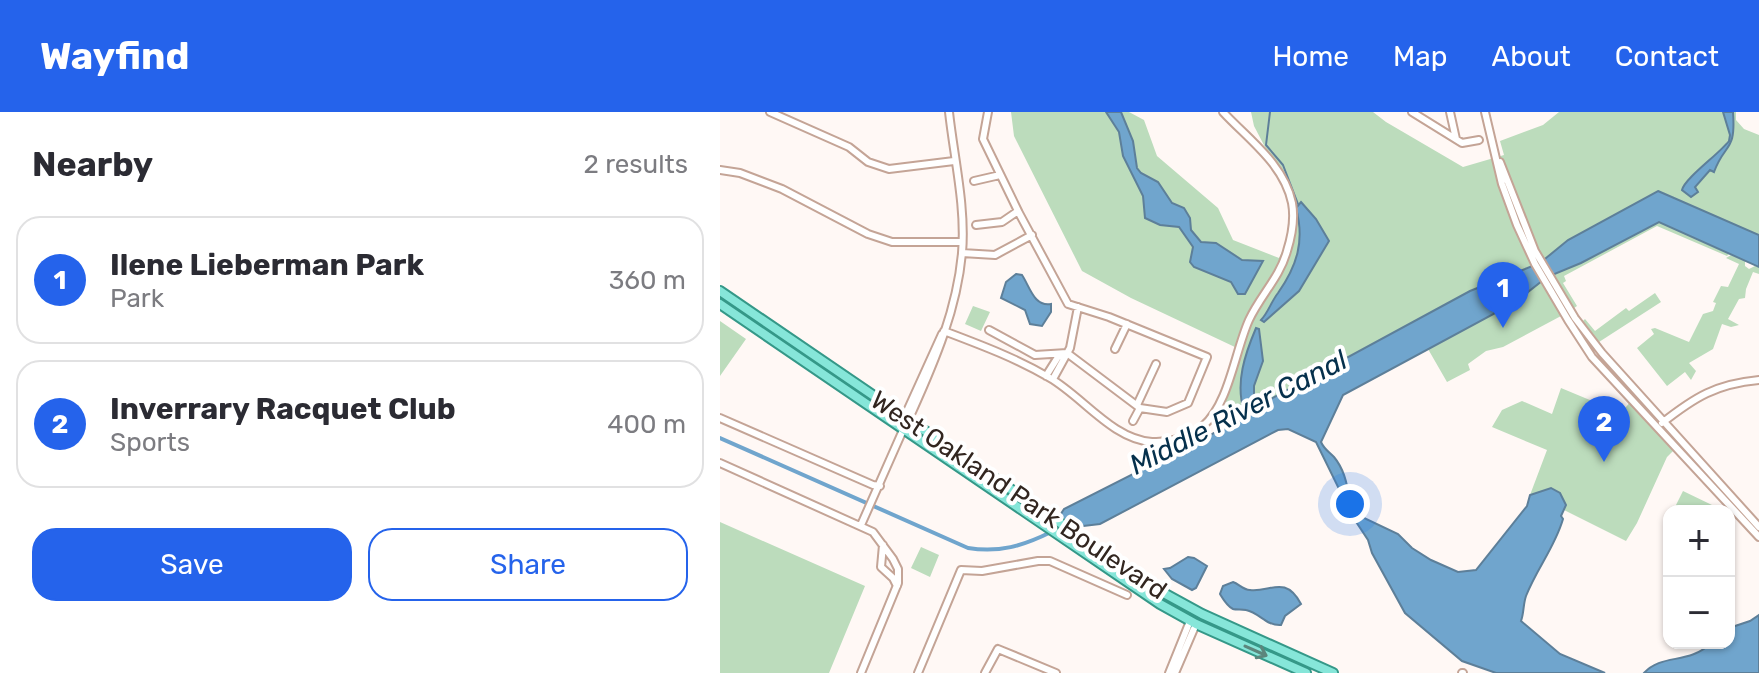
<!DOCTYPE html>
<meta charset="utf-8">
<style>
body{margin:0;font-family:Rubik,sans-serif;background:#f2f2f3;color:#2b2b33}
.controls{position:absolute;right:24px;bottom:24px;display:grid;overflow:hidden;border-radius:16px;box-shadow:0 2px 6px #0004}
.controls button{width:72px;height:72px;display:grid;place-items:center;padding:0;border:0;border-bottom:2px solid #e1e1e2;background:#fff;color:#2b2b33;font:40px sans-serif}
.you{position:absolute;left:630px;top:392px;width:28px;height:28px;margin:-20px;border:6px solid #fff;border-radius:50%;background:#1a73e8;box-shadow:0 0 0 12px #1a73e833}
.badge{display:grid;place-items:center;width:52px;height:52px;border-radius:50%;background:#2563eb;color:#fff;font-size:26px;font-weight:700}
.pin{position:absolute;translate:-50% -66px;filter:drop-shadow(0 2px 4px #0008)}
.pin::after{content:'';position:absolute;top:42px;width:28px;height:24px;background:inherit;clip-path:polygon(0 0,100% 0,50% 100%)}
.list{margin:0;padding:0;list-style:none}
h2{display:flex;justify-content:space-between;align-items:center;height:104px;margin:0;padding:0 32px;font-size:34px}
h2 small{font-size:26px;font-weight:400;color:#7c7c81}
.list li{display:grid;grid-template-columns:52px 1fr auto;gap:24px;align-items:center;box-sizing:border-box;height:128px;margin:0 16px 16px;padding:0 16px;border:2px solid #e1e1e2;border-radius:24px}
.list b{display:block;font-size:30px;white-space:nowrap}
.list p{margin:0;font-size:26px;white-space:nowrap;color:#7c7c81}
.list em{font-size:26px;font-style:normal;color:#7c7c81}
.actions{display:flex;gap:16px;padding:24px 32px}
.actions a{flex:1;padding:18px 0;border:2px solid #2563eb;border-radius:24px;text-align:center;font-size:28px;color:#2563eb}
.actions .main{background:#2563eb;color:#fff}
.map{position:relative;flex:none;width:1039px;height:561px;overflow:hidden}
header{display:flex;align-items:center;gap:48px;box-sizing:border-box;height:112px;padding:0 40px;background:#2563eb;color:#fff}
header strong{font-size:38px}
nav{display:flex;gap:44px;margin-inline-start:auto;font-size:28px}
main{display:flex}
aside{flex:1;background:#fff}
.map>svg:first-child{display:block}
.green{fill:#bcdcbc}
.water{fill:#70a5cd;stroke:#5d7f99;stroke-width:2}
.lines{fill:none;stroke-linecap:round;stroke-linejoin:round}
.stream{stroke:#5d7f99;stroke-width:2}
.canal{stroke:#70a5cd;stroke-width:4}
.minor-casing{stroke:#c4a496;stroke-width:10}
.major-casing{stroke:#359888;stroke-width:12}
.minor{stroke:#fff;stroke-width:6}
.major{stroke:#86e6d9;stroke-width:8}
.oneway{stroke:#5c867c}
.labels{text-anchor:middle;stroke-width:8;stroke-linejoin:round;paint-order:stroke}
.street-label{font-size:26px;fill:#322620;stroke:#fff}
.water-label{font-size:28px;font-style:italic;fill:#05304c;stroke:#fff}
</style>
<header>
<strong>Wayfind</strong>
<nav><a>Home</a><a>Map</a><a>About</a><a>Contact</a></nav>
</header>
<main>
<aside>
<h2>Nearby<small>2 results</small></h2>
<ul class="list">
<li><span class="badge">1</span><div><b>Ilene Lieberman Park</b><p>Park</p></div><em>360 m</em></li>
<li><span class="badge">2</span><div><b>Inverrary Racquet Club</b><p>Sports</p></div><em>400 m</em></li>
</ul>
<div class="actions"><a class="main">Save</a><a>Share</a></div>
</aside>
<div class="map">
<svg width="1039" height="561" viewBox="0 0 1039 561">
<rect width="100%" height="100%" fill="#fff8f5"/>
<path class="green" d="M291 0H409L424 8 437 44 498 96 513 128 559 146 568 127 573 89 534 14 531 0H653L666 10 743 55 784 43 780 29 823 13 839 0H1016V8L1024 17 1039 23V123L938 79 848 128 828 147 750 179 546 289 540 290 506 315 502 307 517 236 411 186 362 159 294 24Z
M939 110 1009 142 1007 144 937 114 844 164 846 169 843 171 857 194 854 196 834 162Z
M1011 143 1025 149V154L1029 157 1035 154 1039 155V162L1033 160 1026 177 1025 186 1019 187 1008 207 1019 213 1011 215 1002 212 993 237 969 251 976 259 971 268 965 260 947 274 917 236 934 222 931 217 935 216 969 230 983 202 993 199 996 191 993 190 1001 174 1008 175 1019 152 1006 146Z
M820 168 841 204 783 235 766 239 748 252 750 258 727 270 708 237 794 191Z
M935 181 941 190 879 230 863 209 865 207 875 219 906 196 909 199Z
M253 194 270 200 261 219 245 212Z
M0 209 26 227 0 264Z
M841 276 901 301 911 289 954 338 947 345 917 411 906 429 844 398 846 393 831 376 810 383 827 338 772 315 782 298 802 289 832 302Z
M963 379 992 393 990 399H953Z
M0 410 145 474 109 561H0Z
M201 435 219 443 210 465 191 456Z"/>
<path class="water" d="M386 0H401L413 29 417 56 421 61 438 70 452 91 464 96 470 106 471 118 481 130 496 131 522 148 543 149 525 182H518L511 170 474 155 470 150 473 135 459 115 440 113 425 106 423 84 403 44 399 20Z
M1003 0H1013C1016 41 1005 30 994 60L990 58 975 75 978 80 971 85 962 78C965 66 999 42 1009 29L1010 23Z
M938 79 1039 123V155L939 110 861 151 827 165 794 191 623 283 601 330C604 337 608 339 614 345 624 357 628 374 629 389L637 394 644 406 678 422 692 436 711 448 738 460 756 458 807 394 810 383 831 376 840 381 846 393 841 404 843 407C835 435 817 456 806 484 803 493 804 501 801 509L840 542 885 561H776L742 549 685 501 652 441 648 428 625 393 623 385 596 330 568 317 558 318 380 412 355 415 339 405 344 397 506 315 524 299C515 271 525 242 536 216L539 217 543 249 534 274V287L547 289 750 179 820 151 848 128Z
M581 90 596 107 609 129 579 179 544 210 541 208C548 201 551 190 558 181 577 154 585 129 576 96Z
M296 162 302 163C310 175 314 195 331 192V200L322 214 310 212 305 198 281 186 286 170Z
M468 445 474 446 487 454 476 476 472 478 452 467 444 457 450 456Z
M513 470C519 472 523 478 530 478 549 481 565 462 581 492L565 504 561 513C546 514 540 501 526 498 523 497 516 498 513 497 507 494 503 487 500 482L503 474Z
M1039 503V561H924C942 541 969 553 991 531H1009V516L1030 509Z"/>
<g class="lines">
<path class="stream" d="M550 0 546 33 563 53 578 92"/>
<path class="canal" d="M0 326 248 436C279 441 303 434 331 420"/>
<g class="minor-casing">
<path id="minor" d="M50 0 129 35 148 50 169 57 234 49
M268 0 263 27 299 101 348 192 389 205 487 245 468 291 447 300 420 296 347 241 315 243 269 218
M692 0 742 31 759 28
M730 0 736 27
M765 0 782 72 797 113 815 152 848 208 872 245 1039 425
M780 50 815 139 855 206 882 241 1039 415
M0 58 20 61 62 77 148 122 172 130H242
M254 69 280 63
M256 113 282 110 298 99
M242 141 275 143 312 123
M224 219C261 233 296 246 330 266 363 285 392 327 432 330 450 331 470 325 483 314 509 292 515 239 529 208 540 184 560 165 567 139 572 123 575 107 572 91 564 52 528 27 503 0
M395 237 407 212
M326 264 338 245 344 242
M333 267 350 236 358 195
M417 293 436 252
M0 306 153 373 160 374
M186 306 192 300C215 249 237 197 242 141 246 95 234 46 229 0
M413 309 420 296
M942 311C975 285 996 272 1039 268
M0 351 153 420 173 447 178 457V471L141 561
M141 413 183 318 188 297 222 222
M163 433 161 455 173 466 177 474
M198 561 241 458 262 459 318 449H330L407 483
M265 561 278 537 336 561
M449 561 470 509
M455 561 476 512
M742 561H743"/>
</g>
<g class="major-casing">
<path id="major" d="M0 179 440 479 482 502 613 561
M0 192 440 492 476 512 586 561"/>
</g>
<use href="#minor" class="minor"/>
<use href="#major" class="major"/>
</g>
<defs><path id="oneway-shaft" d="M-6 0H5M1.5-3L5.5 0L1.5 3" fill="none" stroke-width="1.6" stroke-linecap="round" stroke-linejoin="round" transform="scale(2)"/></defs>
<use class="oneway" href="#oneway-shaft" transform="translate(536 539) rotate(24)"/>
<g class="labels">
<g class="street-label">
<text transform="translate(299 383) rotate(34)" y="9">West Oakland Park Boulevard</text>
</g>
<g class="water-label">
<text transform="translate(518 300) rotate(-27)" y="10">Middle River Canal</text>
</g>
</g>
</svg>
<div class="controls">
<button>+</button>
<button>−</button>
</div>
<div class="you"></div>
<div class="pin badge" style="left:783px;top:216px">1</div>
<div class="pin badge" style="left:884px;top:350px">2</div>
</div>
</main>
